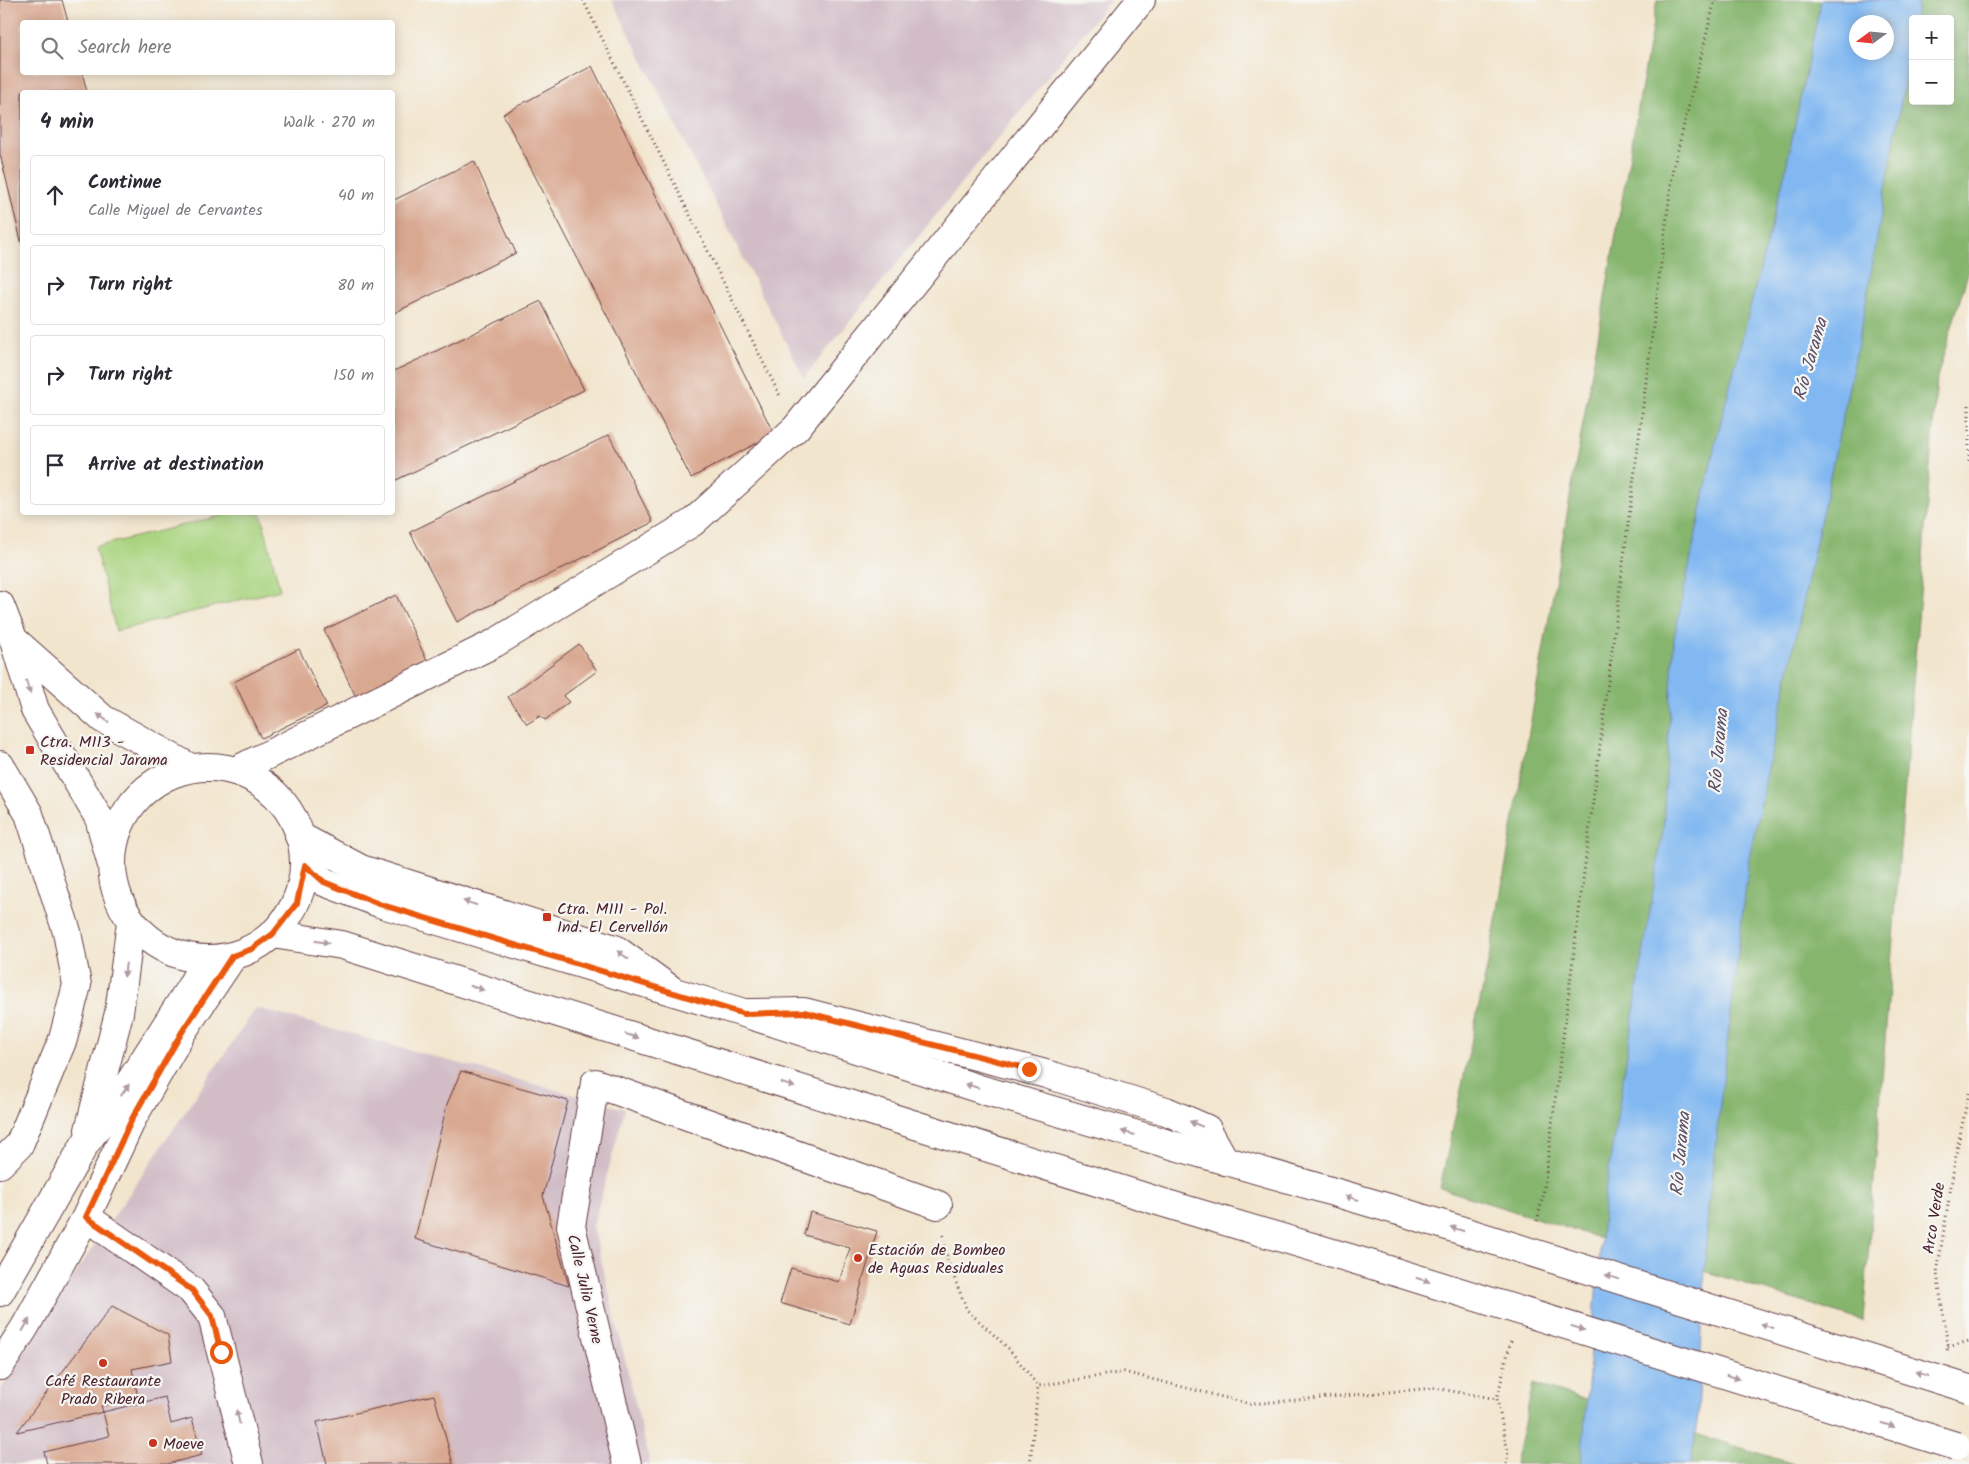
<!DOCTYPE html>
<meta charset="utf-8">
<style>
body{margin:0;font-family:Kalam,sans-serif;background:#f7f7f7;color:#2b2b33}
.controls{position:absolute;right:15px;top:15px;display:grid;overflow:hidden;border-radius:5px;box-shadow:0 2px 12px #0003}
.controls button{width:45px;height:45px;display:grid;place-items:center;padding:0;border:0;border-bottom:1px solid #e1e1e2;background:#fff;color:#2b2b33;font:25px sans-serif}
.compass{position:absolute;left:1849px;top:15px;width:45px;height:45px;border-radius:50%;background:#fff;box-shadow:0 2px 12px #0003;rotate:255deg}
.stop{position:absolute;width:15px;height:15px;margin:-11px;border:4px solid #ea580c;border-radius:50%;background:#fff}
.stop.end{background:#ea580c;border-color:#fff;box-shadow:0 1px 5px #0008}
.list{margin:0;padding:0;list-style:none}
h2{display:flex;justify-content:space-between;align-items:center;height:65px;margin:0;padding:0 20px;font-size:21px}
h2 small{font-size:16px;font-weight:400;color:#7c7c81}
.list li{display:grid;grid-template-columns:32px 1fr auto;gap:15px;align-items:center;box-sizing:border-box;height:80px;margin:0 10px 10px;padding:0 10px;border:1px solid #e1e1e2;border-radius:5px}
.list b{display:block;font-size:19px;white-space:nowrap}
.list p{margin:0;font-size:16px;white-space:nowrap;color:#7c7c81}
.list em{font-size:16px;font-style:normal;color:#7c7c81}
.icon{flex:none;width:28px;height:28px;fill:none;stroke:currentColor;stroke-width:2;stroke-linecap:round;stroke-linejoin:round}
.map{position:relative;flex:none;width:1969px;height:1464px;overflow:hidden}
.search{position:absolute;background:#fff;box-shadow:0 2px 12px #0003;left:20px;top:20px;width:375px;height:55px;display:flex;align-items:center;gap:12px;box-sizing:border-box;padding:0 18px;border-radius:5px;color:#7c7c81;font-size:19px}
.panel{position:absolute;background:#fff;box-shadow:0 2px 12px #0003;left:20px;top:90px;width:375px;height:425px;border-radius:5px}
.map>svg:first-child{display:block}
.industrial{fill:#d2bdc7}
.green{fill:#a9d47f;stroke:#7a7a55}
.forest{fill:#86b66e;stroke:#686a4c;fill-rule:evenodd}
.water{fill:#81b8f1;stroke:#666c8e;fill-rule:evenodd}
.building{fill:#d9a891}
.lines{fill:none;stroke-linecap:round;stroke-linejoin:round}
.minor-casing{stroke:#633d43;stroke-width:30}
.major-casing{stroke:#633d43;stroke-width:30}
.path{stroke:#633d43;stroke-width:3;stroke-dasharray:1 4;stroke-linecap:butt}
.minor{stroke:#fff;stroke-width:28}
.major{stroke:#fff;stroke-width:28}
.major-bridge-casing{stroke:#633d43;stroke-width:30;stroke-linecap:butt}
.major-bridge{stroke:#fff;stroke-width:28}
.oneway{fill:#ae9aa0}
.route{stroke:#ea580c;stroke-width:6}
.poi-dot{fill:#c8321e;stroke:#f6f6f2;stroke-width:2}
.labels{text-anchor:middle;stroke-width:4.5;stroke-linejoin:round;paint-order:stroke}
.poi-label{font-size:16px;fill:#4a1f2b;stroke:#f6f6f2;text-anchor:start}
.street-label{font-size:16px;fill:#4a1f2b;stroke:#f6f6f2}
.water-label{font-size:18px;font-style:italic;fill:#5a4d66;stroke:#f6f6f2}
</style>
<div class="map">
<svg width="1969" height="1464" viewBox="0 0 1969 1464">
<rect width="100%" height="100%" fill="#f6f6f2"/>
<filter id="ink" filterUnits="userSpaceOnUse"><feTurbulence type="fractalNoise" baseFrequency=".02" numOctaves="2"/><feDisplacementMap in="SourceGraphic" scale="10" xChannelSelector="R" yChannelSelector="G"/><feConvolveMatrix kernelMatrix="1 2 1 2 8 2 1 2 1" color-interpolation-filters="sRGB"/></filter>
<filter id="wash" filterUnits="userSpaceOnUse"><feTurbulence type="fractalNoise" baseFrequency=".0096" numOctaves="4" result="noise"/><feDisplacementMap in="SourceGraphic" scale="20" xChannelSelector="R" yChannelSelector="G"/><feGaussianBlur stdDeviation="1.12" result="paint"/><feColorMatrix in="noise" values="0 0 0 0 0 0 0 0 0 0 0 0 0 0 0 0 0 1.4 0 .05"/><feComposite in="paint" operator="in"/></filter>
<g filter="url(#wash)">
<rect width="100%" height="100%" fill="#f2e5cd"/>
<path class="industrial" d="M612 0H1110L804 378Z
M256 1008 625 1109 593 1226 650 1464H0V1391L76 1272Z"/>
<path class="green" d="M232 513H261L280 590 116 631 95 547Z"/>
<path class="forest" d="M1657 0H1969V269L1937 377 1863 1321 1440 1188 1491 949ZM1913 19H1950V101H1913ZM1856 22H1886V52H1856Z
M1533 1384 1794 1464H1515Z"/>
<path class="water" d="M1821 0H1918L1915 19H1913L1910 50 1861 330 1749 859 1708 1207 1698 1414 1691 1464H1581L1605 1192 1663 829 1674 638 1715 444 1785 172ZM1856 22H1886V52H1856Z"/>
<g id="blocks">
<path class="building" d="M0 0H62L68 22H22V72H82L87 92H22V245L0 154Z
M592 66 774 434 691 478 503 114Z
M474 161 516 253 392 314V201Z
M541 301 584 390 392 482V372Z
M609 435 653 522 457 622 410 532Z
M396 595 429 665 357 699 324 630Z
M579 644 597 671 563 696 569 702 545 720 540 716 527 724 508 697Z
M299 649 327 706 261 738 234 682Z
M461 1071 568 1101 543 1196 569 1286 415 1239 447 1104Z
M810 1212 877 1231 850 1324 780 1303 791 1268 839 1282 850 1248 804 1235Z
M112 1306 168 1335 172 1361 132 1369 138 1397 101 1406 103 1412 165 1397 171 1424 192 1418 202 1455 167 1464H47L44 1452 109 1436 103 1412 17 1432Z
M434 1395 453 1464H327L317 1422Z"/>
</g>
</g>
<g filter="url(#ink)">
<use href="#blocks" fill-opacity="0" stroke="#633d43" stroke-width="1"/>
<g class="lines">
<g class="minor-casing">
<path id="minor" d="M0 605 14 641 35 710 99 818 111 862
M15 641 103 719 191 768
M0 765 29 814 67 932 77 985 63 1039 19 1145 0 1164
M235 771 495 643 693 522 796 428 1141 0
M299 836 361 869 615 949 670 989
M750 1013 804 1012 1046 1074 1166 1111 1207 1129 1225 1161
M86 1217 191 1290 212 1316 249 1464
M0 1366 25 1327 86 1217 133 1117 182 1032 233 956
M627 1464 571 1226 595 1083 938 1205"/>
</g>
<g class="major-casing">
<path id="major" d="M112 863a96 96 0 1 1 192 0a96 96 0 1 1-192 0Z
M305 865 324 882 379 903 744 1013 983 1090 1399 1211
M273 934 342 945 1164 1203 1376 1266
M89 1130 119 1013 131 922
M0 1292 85 1144 126 1088 190 988 206 959"/>
</g>
<path class="path" d="M583 0 781 398
M1969 405V462
M1537 1221 1543 1196 1673 169 1715 0
M943 1235 948 1262 967 1310 1009 1349 1038 1386 1124 1372 1250 1404 1434 1388 1497 1399
M1948 1347 1969 1341
M1947 1350 1948 1347 1937 1273 1957 1149 1969 1093
M1030 1464 1038 1386
M1506 1464 1508 1452 1497 1399 1511 1340"/>
<use href="#minor" class="minor"/>
<use href="#major" class="major"/>
<g class="major-bridge-casing">
<path id="major-bridge" d="M1399 1211 1969 1389
M1376 1266 1956 1446"/>
</g>
<use href="#major-bridge" class="major-bridge"/>
</g>
<defs><path id="oneway-solid" d="M-6-.8H1V-3.2L6.5 0L1 3.2V.8H-6Z" transform="scale(1.25)"/></defs>
<g class="oneway">
<use href="#oneway-solid" transform="translate(28 687) rotate(73)"/>
<use href="#oneway-solid" transform="translate(103 718) rotate(-144)"/>
<use href="#oneway-solid" transform="translate(470 903) rotate(-163)"/>
<use href="#oneway-solid" transform="translate(322 942) rotate(9)"/>
<use href="#oneway-solid" transform="translate(623 955) rotate(-144)"/>
<use href="#oneway-solid" transform="translate(125 970) rotate(97)"/>
<use href="#oneway-solid" transform="translate(477 988) rotate(17)"/>
<use href="#oneway-solid" transform="translate(632 1036) rotate(17)"/>
<use href="#oneway-solid" transform="translate(788 1085) rotate(17)"/>
<use href="#oneway-solid" transform="translate(972 1086) rotate(-162)"/>
<use href="#oneway-solid" transform="translate(125 1090) rotate(-55)"/>
<use href="#oneway-solid" transform="translate(1196 1124) rotate(-157)"/>
<use href="#oneway-solid" transform="translate(1128 1133) rotate(-164)"/>
<use href="#oneway-solid" transform="translate(1352 1198) rotate(-164)"/>
<use href="#oneway-solid" transform="translate(1457 1229) rotate(-163)"/>
<use href="#oneway-solid" transform="translate(1612 1277) rotate(-163)"/>
<use href="#oneway-solid" transform="translate(1423 1280) rotate(17)"/>
<use href="#oneway-solid" transform="translate(26 1325) rotate(-60)"/>
<use href="#oneway-solid" transform="translate(1767 1326) rotate(-163)"/>
<use href="#oneway-solid" transform="translate(1578 1328) rotate(17)"/>
<use href="#oneway-solid" transform="translate(1922 1374) rotate(-163)"/>
<use href="#oneway-solid" transform="translate(1733 1377) rotate(17)"/>
<use href="#oneway-solid" transform="translate(238 1417) rotate(-104)"/>
<use href="#oneway-solid" transform="translate(1888 1425) rotate(17)"/>
</g>
</g>
<g class="lines" filter="url(#ink)">
<path class="route" d="M221 1352 212 1316 192 1290 86 1217 133 1117 182 1032 232 956 252 949 273 934 297 903 305 865 324 882 379 904 744 1014 804 1012 1029 1069"/>
</g>
<g class="poi-dot">
<rect x="25" y="745" width="10" height="10" rx="2.5"/>
<rect x="542" y="912" width="10" height="10" rx="2.5"/>
<circle cx="858" cy="1258" r="5"/>
<circle cx="103" cy="1363" r="5"/>
<circle cx="153" cy="1443" r="5"/>
</g>
<g class="labels">
<g class="poi-label">
<text x="40" y="747">Ctra. M113 -<tspan x="40" dy="18">Residencial Jarama</tspan></text>
<text x="557" y="914">Ctra. M111 - Pol.<tspan x="557" dy="18">Ind. El Cervellón</tspan></text>
<text x="868" y="1255">Estación de Bombeo<tspan x="868" dy="18">de Aguas Residuales</tspan></text>
<text x="103" y="1386" text-anchor="middle">Café Restaurante<tspan x="103" dy="18">Prado Ribera</tspan></text>
<text x="163" y="1449">Moeve</text>
</g>
<g class="street-label">
<text transform="translate(1933 1218) rotate(-81)" y="6">Arco Verde</text>
<text transform="translate(586 1289) rotate(77)" y="6">Calle Julio Verne</text>
</g>
<g class="water-label">
<text transform="translate(1810 359) rotate(-74)" y="6">Río Jarama</text>
<text transform="translate(1718 751) rotate(-85)" y="6">Río Jarama</text>
<text transform="translate(1680 1154) rotate(-85)" y="6">Río Jarama</text>
</g>
</g>
</svg>
<div class="controls">
<button>+</button>
<button>−</button>
</div>
<svg class="compass" viewBox="-18 -18 36 36"><path d="M0-13l5 13h-10z" fill="#e53935"/><path d="M0 13l5-13h-10z" fill="#7c7c81"/></svg>
<div class="stop" style="left:221px;top:1352px"></div>
<div class="stop end" style="left:1029px;top:1069px"></div>
<div class="search"><svg class="icon" aria-label="search" viewBox="0 0 24 24"><circle cx="10" cy="10" r="6"/><path d="M15 15l6 6"/></svg>Search here</div>
<section class="panel">
<h2>4 min<small>Walk · 270 m</small></h2>
<ul class="list">
<li><svg class="icon" aria-label="ahead" viewBox="0 0 24 24"><path d="M12 20V5M6 11l6-6 6 6"/></svg><div><b>Continue</b><p>Calle Miguel de Cervantes</p></div><em>40 m</em></li>
<li><svg class="icon" aria-label="right" viewBox="0 0 24 24"><path d="M7 20v-9h11M14 6l5 5-5 5"/></svg><div><b>Turn right</b></div><em>80 m</em></li>
<li><svg class="icon" aria-label="right" viewBox="0 0 24 24"><path d="M7 20v-9h11M14 6l5 5-5 5"/></svg><div><b>Turn right</b></div><em>150 m</em></li>
<li><svg class="icon" aria-label="arrive" viewBox="0 0 24 24"><path d="M6 21V4h12l-3 4 3 4H6"/></svg><div><b>Arrive at destination</b></div></li>
</ul>
</section>
</div>
